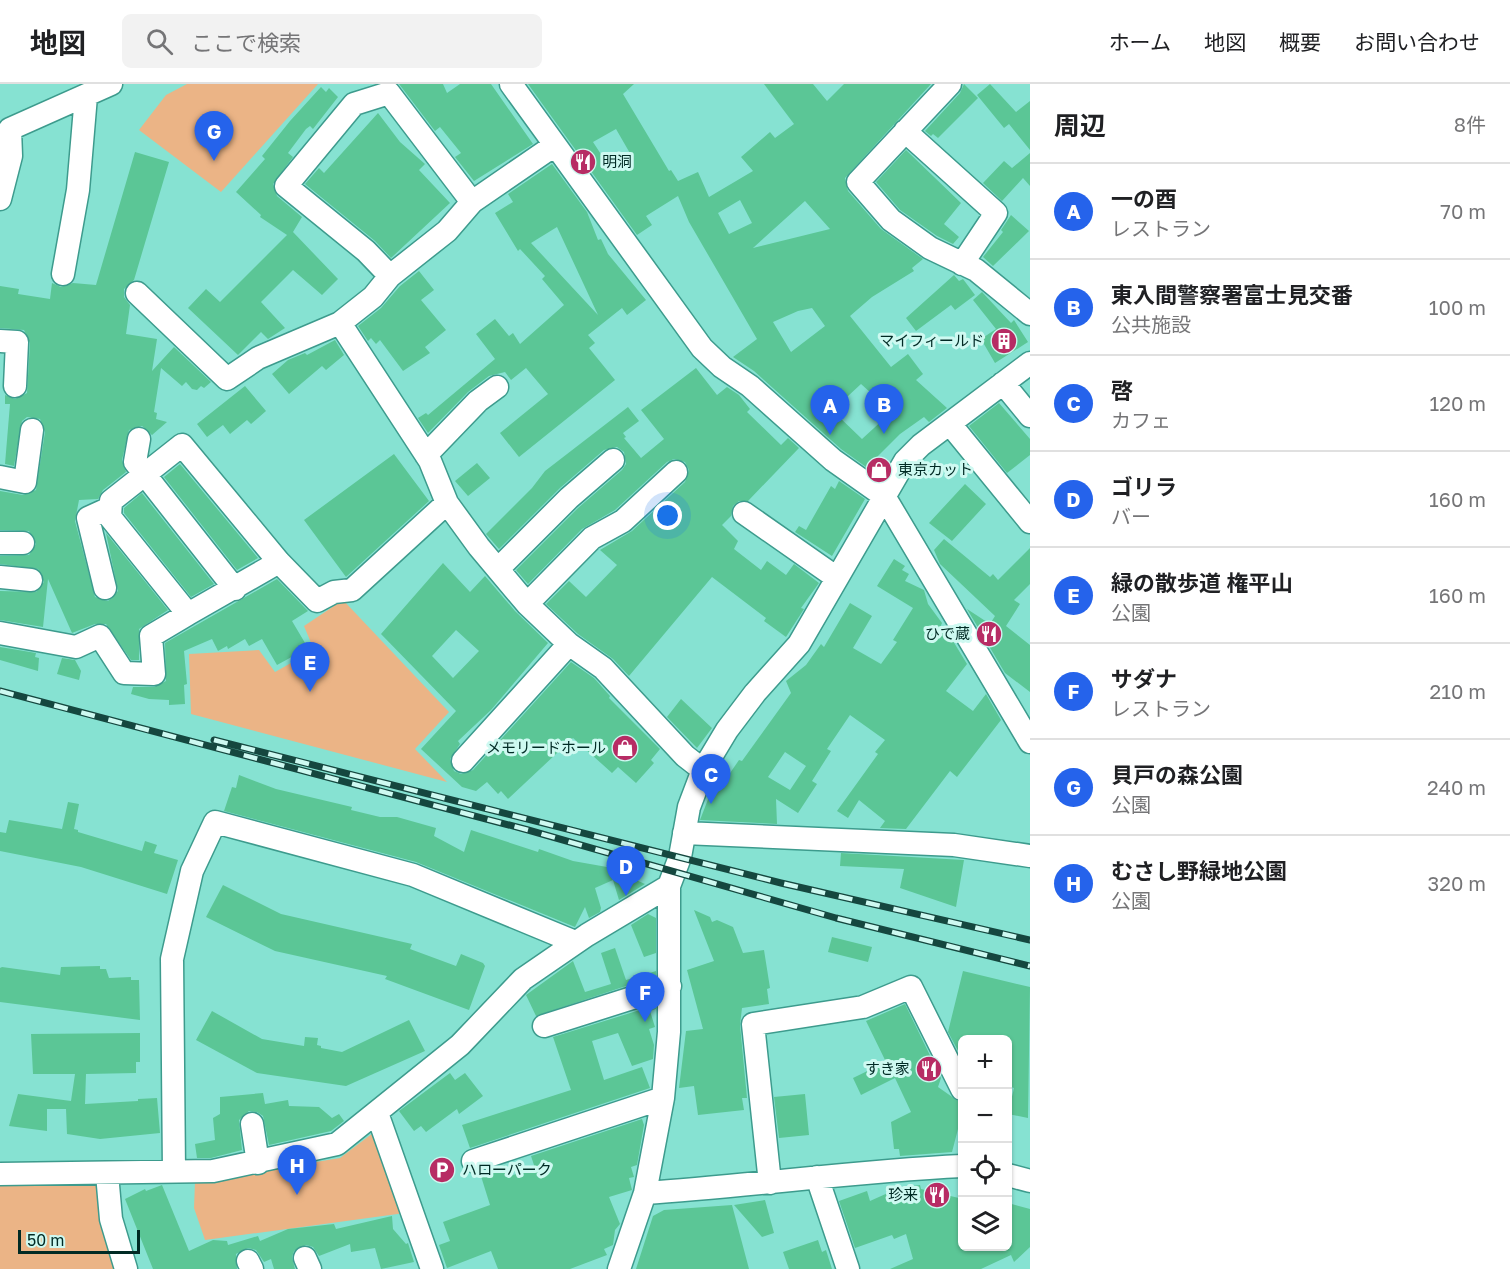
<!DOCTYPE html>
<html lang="ja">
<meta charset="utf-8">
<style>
body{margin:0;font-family:"Golos Text","Noto Sans JP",sans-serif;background:#f2f2f2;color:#202124}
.controls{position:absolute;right:18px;bottom:18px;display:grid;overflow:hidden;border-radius:9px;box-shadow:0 2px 4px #0004}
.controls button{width:54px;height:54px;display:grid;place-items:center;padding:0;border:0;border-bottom:2px solid #e0e0e0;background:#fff;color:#202124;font:30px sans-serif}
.scale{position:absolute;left:18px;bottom:15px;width:122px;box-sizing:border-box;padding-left:6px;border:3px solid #002a24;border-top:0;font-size:16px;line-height:21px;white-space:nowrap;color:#002a24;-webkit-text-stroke:4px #cef9f1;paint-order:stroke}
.you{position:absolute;left:668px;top:432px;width:21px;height:21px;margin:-15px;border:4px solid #fff;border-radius:50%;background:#1a73e8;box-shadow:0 0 0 9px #1a73e833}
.badge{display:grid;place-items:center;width:39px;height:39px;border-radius:50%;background:#2563eb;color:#fff;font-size:20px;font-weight:700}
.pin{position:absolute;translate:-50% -50px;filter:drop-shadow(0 2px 3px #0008)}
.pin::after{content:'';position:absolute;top:32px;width:21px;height:18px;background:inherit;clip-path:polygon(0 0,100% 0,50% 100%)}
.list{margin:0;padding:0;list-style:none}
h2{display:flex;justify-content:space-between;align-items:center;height:78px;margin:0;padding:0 24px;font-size:26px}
h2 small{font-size:20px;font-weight:400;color:#757577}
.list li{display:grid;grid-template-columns:39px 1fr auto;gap:18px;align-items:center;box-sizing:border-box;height:96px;padding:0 24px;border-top:2px solid #e0e0e0}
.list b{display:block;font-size:22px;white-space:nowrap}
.list p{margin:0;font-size:20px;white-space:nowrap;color:#757577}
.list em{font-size:20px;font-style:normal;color:#757577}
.icon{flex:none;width:33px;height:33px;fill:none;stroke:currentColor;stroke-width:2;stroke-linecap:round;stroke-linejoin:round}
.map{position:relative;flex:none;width:1030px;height:1185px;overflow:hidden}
header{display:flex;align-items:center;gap:36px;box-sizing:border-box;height:84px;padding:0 30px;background:#fff;border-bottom:2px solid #e0e0e0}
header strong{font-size:28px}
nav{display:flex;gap:33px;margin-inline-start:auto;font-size:21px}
.search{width:420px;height:54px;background:#f2f2f2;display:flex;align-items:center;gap:15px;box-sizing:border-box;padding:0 21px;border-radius:9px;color:#757577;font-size:22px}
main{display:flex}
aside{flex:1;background:#fff}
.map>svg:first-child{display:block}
.green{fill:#ebb486}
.building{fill:#5bc696;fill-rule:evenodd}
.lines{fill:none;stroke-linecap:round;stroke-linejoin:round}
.minor-casing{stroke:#3d9b8d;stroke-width:25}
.minor{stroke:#fff;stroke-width:22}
.rail-casing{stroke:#15473f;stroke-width:7}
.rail{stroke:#cef9f1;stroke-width:4.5;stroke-dasharray:14;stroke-linecap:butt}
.labels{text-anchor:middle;stroke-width:6;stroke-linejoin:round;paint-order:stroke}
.poi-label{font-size:15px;fill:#002a24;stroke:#cef9f1;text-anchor:end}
</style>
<header>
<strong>地図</strong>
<div class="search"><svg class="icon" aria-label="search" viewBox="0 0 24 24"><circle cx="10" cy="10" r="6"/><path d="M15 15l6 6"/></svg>ここで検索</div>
<nav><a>ホーム</a><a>地図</a><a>概要</a><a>お問い合わせ</a></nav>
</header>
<main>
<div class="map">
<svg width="1030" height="1185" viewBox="0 0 1030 1185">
<rect width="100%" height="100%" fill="#86e2d2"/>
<path class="green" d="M187 0H318L221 108 139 46 166 11Z
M343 516 449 628 415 665 447 698 191 630 189 570 259 566 275 588 314 566 304 542Z
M373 1049 405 1129 205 1156 194 1124 195 1098 340 1074Z
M97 1099 118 1185H0V1101Z"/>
<path class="building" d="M399 0H443L447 9 460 0H491L533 60 474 97 455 73 461 69 440 43 435 47Z
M528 0H634L623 10 669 87 671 86 678 97 698 88 709 113 753 87 741 73 770 48 775 54 794 40 764 0H813L827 17 844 0H931L845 94 848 107 881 145 923 175 912 184 914 187 872 213 850 232 891 283 908 270 923 290 916 296 947 324 929 338 924 333 900 350 877 373 888 380 880 393 841 365 754 287 733 273 757 255 689 138 678 112 646 132 652 141 637 151ZM616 45 631 71 610 84 593 58ZM740 116 752 139 729 150 718 129ZM805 117 830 145 753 164ZM812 224 825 242 791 268 773 238 798 227ZM861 300 881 318 876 322 886 333 862 355 835 329 837 327 834 325Z
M964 0 978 14 938 54 933 50 931 52 925 47 960 9Z
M990 0 1016 28 1030 17V66L1009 40 1004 44 977 11Z
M321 3 326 8 329 4 338 13 313 45 310 42 306 45 288 69 293 73 273 100 277 112 302 133 293 148 338 195 322 211 293 186 261 218 285 244 268 255 261 248 238 271 188 224 206 205 220 218 287 151 260 133 261 131 236 108 265 75 262 72 290 37Z
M378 29 400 58 425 80 419 86 450 119 391 174 375 157 305 100 319 84 324 89Z
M906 66 961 119 944 140 959 153 953 160 937 152 900 126 876 98Z
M135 68 169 78 134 196 124 205V213L130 221 126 250 157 255 152 287 174 263 211 298 204 304 201 302 197 306 192 305 186 298 182 302 161 284 154 328 157 329 156 335 167 338 152 351 142 342 129 346 122 376 126 388 103 406 98 415 79 416 75 437 95 513 108 517 118 507 106 449 168 526 139 545V576H131L106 540H95L72 549 48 495 43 543 0 536V507L36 508 44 498 38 485 0 480V472L29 471 36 460 29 447 0 446V407L23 411 36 406 45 348 40 335 27 333 22 337 14 382 5 380 10 320H5V311L15 315 27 309 30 259 24 246 0 244V202L19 205 18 210 50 215 52 199 61 203 73 199 96 201Z
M1030 69V102L1023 94 1002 117 983 99 1004 77 1012 84Z
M552 80 587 128 598 156 601 155 608 170 646 216 627 231 622 224 588 251 595 259 589 264 615 296 519 373 500 349 548 310 526 284 511 296 505 288 489 292 468 308 428 349 418 334 426 329 428 331 495 275 476 250 495 235 509 252 513 249 520 260 564 221 542 195 545 192 520 165 518 167 495 129 513 118 508 110ZM557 143 598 231 531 159Z
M1011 131 1029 147 993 182 983 173 1003 148 1001 146Z
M419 187 434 206 421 216 446 246 425 263 430 269 403 287 380 256 376 260 371 254 368 257 358 242 381 224 400 202Z
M954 191 959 197 963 195 975 211 955 226 951 221 916 247 906 234Z
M982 208 1011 239 1014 236 1028 258 995 279 981 255 996 245 973 216Z
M335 256 344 271 326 286 322 282 289 310 272 290 288 276 305 269 307 271Z
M696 284 717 311 727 303 739 311 750 325 747 328 781 361 788 354 799 364 748 417H739L733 422 731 432 722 441 738 457 734 465 761 486 767 477 786 491 794 480 819 499 801 524 804 525 786 553 764 537 766 534 712 493 629 592 613 575 578 550 546 520 569 497 586 513 617 481 600 466 632 447 685 398 689 386 685 378 674 375 667 378 615 426 582 445 528 500 516 486 578 424 622 386 626 380 624 368 617 363 604 366 560 404 499 465 486 450 532 404 545 387 628 323 639 337 623 349 626 353 624 354 641 374 664 355 641 326Z
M245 302 266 327 251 340 247 336 230 350 223 341 207 353 197 340Z
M999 319 1030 355V371L1007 389 969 342Z
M394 370 429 417 346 493 304 436Z
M477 379 490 394 468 412 455 397Z
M180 380 258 474 237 486 164 393Z
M839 397 865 415 832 472 795 448 799 442 806 446 831 402 835 405Z
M965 400 986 420 952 457 929 439Z
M142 409 214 500 191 513 124 429V424Z
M944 455 990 493 993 490 998 496 1030 464V500L1014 516 1020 520 1006 542 1030 561V608L1005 589 967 525 990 540 995 532 940 480 934 466Z
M894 475 905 482 902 486 909 490 905 497 924 506 928 520 942 539 939 546 953 557 967 580 946 607 973 627 986 610 1001 636 957 693 950 687 906 745 880 744 885 737 859 716 848 734 837 727 878 670 875 668 885 656 850 631 827 665 831 667 812 697 817 700 798 729 776 715 777 740 700 736 712 705 717 708 739 676 742 677 791 609 786 597 806 581 821 560 824 563 850 519 872 532 853 564 881 580 897 558 893 556 913 524 877 502ZM785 668 806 682 790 706 768 693Z
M443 479 470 508 485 492 515 527 548 559 491 626 458 657 460 660 450 675 454 687 461 690 473 686 571 578 594 594 610 612 609 614 660 665 651 676 654 679 636 699 618 683 612 689 573 654 508 715 501 707 498 710 487 698 476 707 462 703 421 665 456 627 381 550ZM456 546 479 567 453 594 432 572Z
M277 495 308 527 292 537 308 564 277 581 262 555 249 562 245 555 228 565 227 562 218 567 212 555 184 567 187 600 184 601 185 620 169 621V616L149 615 131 610 133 603H154L166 597 165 559Z
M0 563 36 569 35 573 39 574 38 587 0 576Z
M62 574 75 576 81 587 79 596 57 590Z
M681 615 712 644 697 664 667 633Z
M239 691 276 705 352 723 351 726 380 733H397L436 744 434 752 464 768 471 746 538 768 539 765 573 777 607 783 645 800 619 816 613 796 595 804 601 824 600 828 589 834 585 823 575 843 416 778 224 727 232 703 236 704Z
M68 718 79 720 74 745 78 746V748L142 767 145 757 157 761 154 769 178 776 167 810 81 783 0 767V748L6 749 9 736 62 745Z
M841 769 964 776 956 823 900 804 904 785 840 782Z
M223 801 281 830 412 860 410 865 456 882 461 870 483 879 485 882 469 926 385 895 387 892 275 867 206 833Z
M694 826 710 833 712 838 717 836 733 843 743 869 764 866 770 904 767 905 769 920 742 924 740 941 747 1014H742L744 1026 698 1031 694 1002 679 1004 686 947 703 945 687 886 714 877Z
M648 830 656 834V869L644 873 631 841Z
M832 853 872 863 868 878 828 868Z
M615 864 626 896 656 887V892L536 932 526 911 573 877 585 908 611 900 601 869Z
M100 882V885H106L109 894 131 893V896H139L140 936 0 918V884L2 883 60 891 61 883Z
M963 887 1030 903 1028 1034 1008 1030 1014 1004 1008 1002V956H963V976L948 948Z
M905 920 941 994 938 1003 958 1017V1045L952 1068 900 1072 899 1065H894L891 1038 911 1028 895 994 861 1011 853 994 886 978 866 937Z
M656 921V925L650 927 655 943 649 945 654 961 653 975 632 982 618 949 592 957 604 996 642 983 650 1004 470 1064 462 1041 571 1006 553 953Z
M212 927 262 955 304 962 305 953 318 954 317 961 321 962V964L342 968 409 936 425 967 346 1002 257 989 196 956Z
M140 949V978H136V989L86 990 85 1020 138 1017V1015L157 1014 160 1049 100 1055 67 1050 66 1025H47V1047L9 1042 18 1010 71 1017 75 990H33L31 950Z
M450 989 455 996 465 989 483 1012 459 1030 457 1025 426 1048 421 1042 414 1047 399 1027Z
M263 1009 265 1020 288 1016 289 1022 319 1023 332 1034 339 1030 344 1037 331 1047 269 1061 263 1032 257 1028 249 1027 239 1036 242 1066 211 1074H197L195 1060 215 1056 213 1034 220 1030V1013Z
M805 1010 809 1051 779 1054 774 1013Z
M642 1035 644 1041 637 1081 631 1083 634 1093 629 1094 632 1106 609 1113 620 1140 615 1146 613 1161 604 1165 607 1171 570 1185H498L491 1167 447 1184 439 1161 450 1157 443 1138 490 1121 480 1089 505 1081 510 1092 535 1084 531 1072Z
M162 1101 189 1167 213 1156 227 1157 228 1161 258 1152 260 1157 288 1145 334 1140 336 1145 392 1132 393 1145 406 1160 408 1159 414 1178 381 1185 375 1164 351 1168 350 1160 319 1172 313 1163 306 1161 294 1167 292 1173 295 1185H274L271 1175 264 1178 256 1166 248 1164 236 1170 237 1185H153L125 1115 145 1105 146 1107Z
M920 1101 921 1105 963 1115V1162H1008V1119L1030 1125V1163L1014 1178 1011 1171 981 1185H890L913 1175 906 1150 894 1155 892 1151 855 1164 839 1117 867 1107 870 1117 899 1104Z
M765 1116 774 1149 762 1153 734 1121Z
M732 1121 749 1185H636L653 1132 664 1126Z
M818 1156 822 1168 826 1166 832 1185H789L783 1168Z"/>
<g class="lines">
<g class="minor-casing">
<path id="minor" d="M511 0 702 264 722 283 750 302 833 376 884 412 1030 658
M950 0 858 98 891 136 930 164 976 186 1030 230
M905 47 996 129 962 180
M555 61 472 118 447 147 390 192 373 213 340 239 430 377 447 419 479 463 527 520 569 560 603 584 685 672 703 686
M0 115 11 72 10 45 111 0
M63 190 78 106 86 12
M390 192 366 167 286 102 354 20 389 9 472 118
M137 209 227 295 258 274 340 239
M0 257 17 258 15 302
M1003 299 1030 332
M950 340 1030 438
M139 355 135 378 235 505
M426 371 478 317 497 303
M0 393 25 398 32 346
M744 429 837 494
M0 459H23
M279 478 188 530 110 433 111 417 182 361 279 478 317 517 334 508 352 506 447 419
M498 485 569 414 613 376
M0 493 31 496
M105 504 88 434 110 424
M527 520 592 454 623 437 676 388
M0 549 76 563 100 552 124 589 154 590 151 552 188 530
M463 677 569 560
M684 749 954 761 1030 772
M544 942 670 902
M377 1029 432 1185
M252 1040 258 1079
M473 1077 663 1014
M174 1087 172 875 192 787 215 738 413 791 575 858
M0 1090 213 1087 337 1060 460 961 523 895 587 851 669 802
M107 1090 111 1135 126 1185
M1008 1091 1030 1097
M817 1093 848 1185
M770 1099 753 940 863 923 911 903 962 1005
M645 1109C751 1102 856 1087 962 1082
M305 1174 310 1185
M248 1177 252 1185
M619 1185 645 1109 663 1014 669 948V802L680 773 689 723 703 686 727 646 755 609 799 560 905 377 921 361 1030 279"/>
</g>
<use href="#minor" class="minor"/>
<g class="rail-casing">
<path id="rail" d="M0 607 528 746 836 834 1030 882
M214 656 781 799 1030 856"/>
</g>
<use href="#rail" class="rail"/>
</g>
<defs>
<g id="restaurant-disc" transform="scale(1.35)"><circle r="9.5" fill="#b72c64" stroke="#cef9f1"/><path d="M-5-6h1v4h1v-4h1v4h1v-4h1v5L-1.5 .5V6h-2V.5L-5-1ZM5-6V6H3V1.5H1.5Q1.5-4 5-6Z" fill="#fff"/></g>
<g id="building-disc" transform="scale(1.35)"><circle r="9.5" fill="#b72c64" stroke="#cef9f1"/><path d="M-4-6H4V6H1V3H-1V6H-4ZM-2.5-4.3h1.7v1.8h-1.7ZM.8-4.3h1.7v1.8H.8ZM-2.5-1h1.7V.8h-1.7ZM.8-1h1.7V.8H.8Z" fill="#fff"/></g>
<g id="shop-disc" transform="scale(1.35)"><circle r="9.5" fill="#b72c64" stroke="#cef9f1"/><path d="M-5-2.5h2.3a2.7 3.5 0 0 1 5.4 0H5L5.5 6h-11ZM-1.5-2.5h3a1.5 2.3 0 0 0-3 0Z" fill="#fff"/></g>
<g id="parking-disc" transform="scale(1.35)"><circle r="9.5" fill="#b72c64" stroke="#cef9f1"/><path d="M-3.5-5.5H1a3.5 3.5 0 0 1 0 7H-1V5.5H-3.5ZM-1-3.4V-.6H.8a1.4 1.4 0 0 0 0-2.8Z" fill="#fff"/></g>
</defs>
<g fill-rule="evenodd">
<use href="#restaurant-disc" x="583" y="78"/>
<use href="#building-disc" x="1004" y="257"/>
<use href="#shop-disc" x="879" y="386"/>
<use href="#restaurant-disc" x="989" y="550"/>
<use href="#shop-disc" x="625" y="664"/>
<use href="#restaurant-disc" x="929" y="985"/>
<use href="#parking-disc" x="442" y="1086"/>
<use href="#restaurant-disc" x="937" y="1111"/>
</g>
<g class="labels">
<g class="poi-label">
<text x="602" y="83" text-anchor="start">明洞</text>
<text x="984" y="262">マイフィールド</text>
<text x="898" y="391" text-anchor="start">東京カット</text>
<text x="970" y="555">ひで蔵</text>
<text x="606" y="669">メモリードホール</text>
<text x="910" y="990">すき家</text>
<text x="462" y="1091" text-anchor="start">ハローパーク</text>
<text x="918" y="1116">珍来</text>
</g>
</g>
</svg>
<div class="controls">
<button>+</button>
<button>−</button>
<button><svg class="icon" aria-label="locate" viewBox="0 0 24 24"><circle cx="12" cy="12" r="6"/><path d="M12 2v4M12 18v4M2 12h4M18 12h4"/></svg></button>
<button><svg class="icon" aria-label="layers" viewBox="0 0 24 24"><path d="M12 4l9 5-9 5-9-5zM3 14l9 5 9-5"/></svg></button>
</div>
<div class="scale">50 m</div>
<div class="you"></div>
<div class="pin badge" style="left:830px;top:351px">A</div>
<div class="pin badge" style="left:884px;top:350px">B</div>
<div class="pin badge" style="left:711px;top:720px">C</div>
<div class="pin badge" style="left:626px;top:812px">D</div>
<div class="pin badge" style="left:310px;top:608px">E</div>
<div class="pin badge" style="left:645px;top:938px">F</div>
<div class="pin badge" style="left:214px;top:77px">G</div>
<div class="pin badge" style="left:297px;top:1111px">H</div>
</div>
<aside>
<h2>周辺<small>8件</small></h2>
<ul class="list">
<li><span class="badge">A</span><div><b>一の酉</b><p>レストラン</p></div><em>70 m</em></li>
<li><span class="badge">B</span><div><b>東入間警察署富士見交番</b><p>公共施設</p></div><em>100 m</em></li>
<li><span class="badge">C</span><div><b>啓</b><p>カフェ</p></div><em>120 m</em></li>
<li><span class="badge">D</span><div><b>ゴリラ</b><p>バー</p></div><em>160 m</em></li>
<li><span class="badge">E</span><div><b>緑の散歩道 権平山</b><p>公園</p></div><em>160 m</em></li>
<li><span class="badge">F</span><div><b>サダナ</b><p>レストラン</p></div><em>210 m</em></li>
<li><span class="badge">G</span><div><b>貝戸の森公園</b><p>公園</p></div><em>240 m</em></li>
<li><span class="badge">H</span><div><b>むさし野緑地公園</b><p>公園</p></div><em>320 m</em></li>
</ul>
</aside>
</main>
